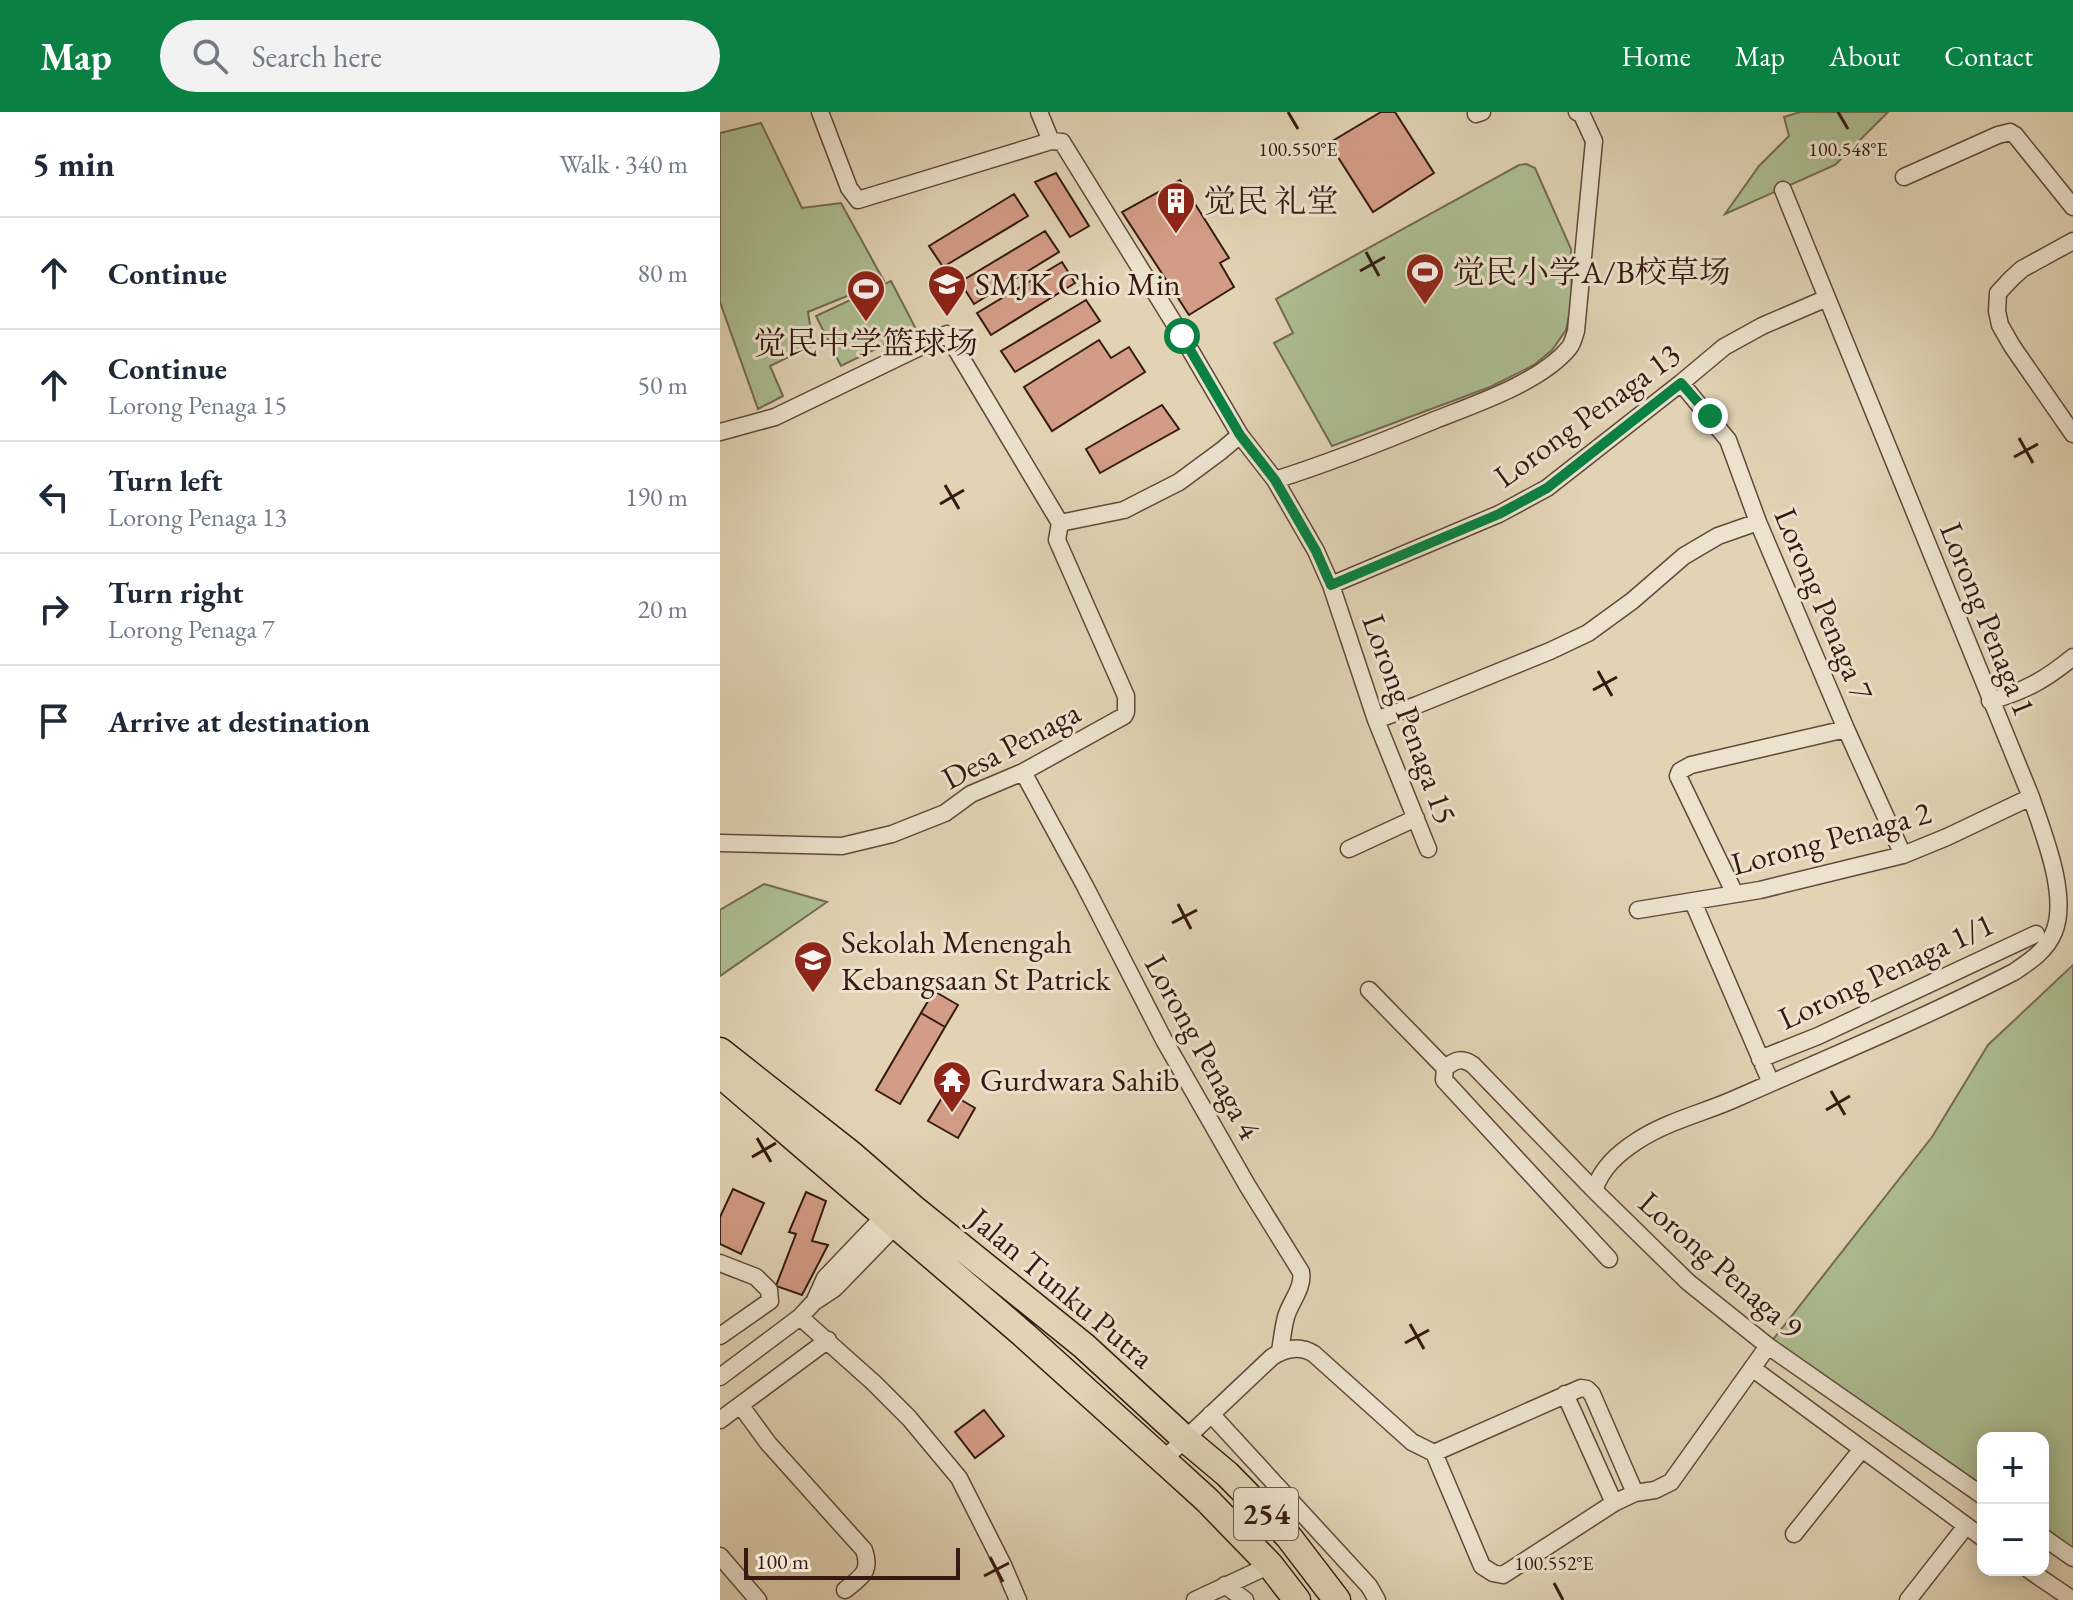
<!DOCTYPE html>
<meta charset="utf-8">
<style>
body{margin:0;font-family:"EB Garamond","Noto Serif SC",serif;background:#f2f2f3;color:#1f2937}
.controls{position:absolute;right:24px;bottom:24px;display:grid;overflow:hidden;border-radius:16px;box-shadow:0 4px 20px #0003}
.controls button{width:72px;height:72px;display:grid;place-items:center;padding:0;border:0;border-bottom:2px solid #e0e1e3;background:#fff;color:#1f2937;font:40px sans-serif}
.scale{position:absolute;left:24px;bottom:20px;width:216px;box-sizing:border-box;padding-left:8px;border:4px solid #361a11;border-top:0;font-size:22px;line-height:28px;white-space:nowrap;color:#361a11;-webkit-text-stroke:6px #ece2ce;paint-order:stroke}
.stop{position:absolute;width:24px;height:24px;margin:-18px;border:6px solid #0b8043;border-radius:50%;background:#fff}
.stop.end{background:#0b8043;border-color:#fff;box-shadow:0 2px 8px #0008}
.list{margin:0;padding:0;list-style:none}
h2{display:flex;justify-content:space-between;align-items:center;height:104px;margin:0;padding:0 32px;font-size:34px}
h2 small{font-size:26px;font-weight:400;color:#747a83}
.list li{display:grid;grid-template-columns:52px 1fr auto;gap:24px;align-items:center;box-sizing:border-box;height:112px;padding:0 32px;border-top:2px solid #e0e1e3}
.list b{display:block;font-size:30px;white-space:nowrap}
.list p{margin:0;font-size:26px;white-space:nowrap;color:#747a83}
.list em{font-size:26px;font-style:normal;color:#747a83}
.icon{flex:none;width:44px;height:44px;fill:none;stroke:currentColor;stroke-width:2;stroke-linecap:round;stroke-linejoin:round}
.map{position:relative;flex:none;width:1353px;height:1488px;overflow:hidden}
header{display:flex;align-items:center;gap:48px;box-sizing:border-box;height:112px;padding:0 40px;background:#0b8043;color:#fff}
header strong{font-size:38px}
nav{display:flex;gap:44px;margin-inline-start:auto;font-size:28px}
.search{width:560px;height:72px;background:#f2f2f3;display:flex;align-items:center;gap:20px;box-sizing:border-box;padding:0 28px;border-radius:44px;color:#747a83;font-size:30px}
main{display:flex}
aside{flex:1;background:#fff}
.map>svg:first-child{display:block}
.green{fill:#adbe92;stroke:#726c52;stroke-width:2}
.building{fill:#d39c86;stroke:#361a11;stroke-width:2}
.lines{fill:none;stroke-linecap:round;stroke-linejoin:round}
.minor-casing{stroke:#61483a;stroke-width:19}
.primary-casing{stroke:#361a11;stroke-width:29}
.minor{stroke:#ece2ce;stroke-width:16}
.primary{stroke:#e1d3b4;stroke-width:26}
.route{stroke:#0b8043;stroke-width:10}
.ticks{fill:none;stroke:#361a11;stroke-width:3}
.labels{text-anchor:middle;stroke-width:6;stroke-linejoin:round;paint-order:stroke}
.shield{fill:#ece2ce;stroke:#6d564a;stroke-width:2}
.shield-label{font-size:30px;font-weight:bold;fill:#361a11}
.poi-label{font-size:32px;fill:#361a11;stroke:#ece2ce;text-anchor:start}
.street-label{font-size:32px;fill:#361a11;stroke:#ece2ce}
.ticks-label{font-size:20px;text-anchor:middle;fill:#361a11;stroke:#ece2ce;stroke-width:6;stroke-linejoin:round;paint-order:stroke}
</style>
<header>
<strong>Map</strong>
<div class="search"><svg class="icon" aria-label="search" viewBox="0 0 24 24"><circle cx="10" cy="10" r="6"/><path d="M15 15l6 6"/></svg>Search here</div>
<nav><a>Home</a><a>Map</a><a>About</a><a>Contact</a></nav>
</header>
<main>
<aside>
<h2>5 min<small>Walk · 340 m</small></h2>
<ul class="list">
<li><svg class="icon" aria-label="ahead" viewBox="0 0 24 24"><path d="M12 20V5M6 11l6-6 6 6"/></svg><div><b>Continue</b></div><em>80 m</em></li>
<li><svg class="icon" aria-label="ahead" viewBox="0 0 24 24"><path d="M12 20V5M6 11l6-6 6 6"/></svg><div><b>Continue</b><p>Lorong Penaga 15</p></div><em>50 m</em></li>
<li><svg class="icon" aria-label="left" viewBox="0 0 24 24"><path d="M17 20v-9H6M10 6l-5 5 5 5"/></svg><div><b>Turn left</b><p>Lorong Penaga 13</p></div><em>190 m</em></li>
<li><svg class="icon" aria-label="right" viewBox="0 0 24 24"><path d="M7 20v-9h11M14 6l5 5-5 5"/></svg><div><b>Turn right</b><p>Lorong Penaga 7</p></div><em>20 m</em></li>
<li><svg class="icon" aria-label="arrive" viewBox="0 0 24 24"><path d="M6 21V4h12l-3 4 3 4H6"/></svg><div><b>Arrive at destination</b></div></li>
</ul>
</aside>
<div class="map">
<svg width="1353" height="1488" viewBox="0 0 1353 1488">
<rect width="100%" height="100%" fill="#e1d3b4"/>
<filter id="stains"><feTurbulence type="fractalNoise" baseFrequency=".0025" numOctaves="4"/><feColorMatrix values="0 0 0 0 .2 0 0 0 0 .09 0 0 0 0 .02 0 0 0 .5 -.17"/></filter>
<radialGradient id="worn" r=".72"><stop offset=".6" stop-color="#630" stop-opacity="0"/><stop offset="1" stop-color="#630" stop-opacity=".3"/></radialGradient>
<path class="green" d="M1080 0H1168L1115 53 1005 102 1039 54 1069 24 1064 5Z
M41 11 82 96 121 91 164 169 88 200 93 233 50 254 63 284 38 297 0 190V21Z
M806 52 815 56 851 137 852 188 846 218 832 238 814 253 770 275 612 334 554 231 573 221 556 187 799 53Z
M171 169 196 217 121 254 96 204Z
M44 772 107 790 0 864V798Z
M1353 853V1446L1323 1425V1326H1263V1384L1048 1234 1212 1025 1268 933Z"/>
<path class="building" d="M661 0H675L714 61 653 100 609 31Z
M336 61 369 114 350 125 315 70Z
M460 68 509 146 500 151 514 175 469 203 402 100Z
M294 82 308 104 223 155 209 134Z
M325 119 339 140 254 192 240 170Z
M342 150 355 171 271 223 257 201Z
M366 188 380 209 295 260 281 239Z
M379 228 391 246 409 235 425 260 332 319 304 275Z
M442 293 459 317 380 361 366 337Z
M214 879 238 893 225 915 201 901Z
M201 901 225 915 180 992 156 978Z
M226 979 255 996 238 1026 208 1009Z
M13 1077 44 1091 21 1142 0 1132V1105Z
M86 1080 106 1089 92 1129 108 1133 82 1183 56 1174 76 1122 69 1120Z
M264 1298 284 1324 255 1346 235 1320Z"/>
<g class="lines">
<g class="minor-casing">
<path id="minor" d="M100 0 129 76 138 88 331 29 342 30 462 224 520 323 555 368 596 439 611 473 656 608 708 737
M319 0 331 29
M756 2 762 0
M1184 65 1278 23 1290 20 1295 23 1353 95
M1353 129 1302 157 1291 167 1278 181 1277 199 1280 213 1292 234 1353 322
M961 271 1008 328 1038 410 1126 617 1183 743
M0 320 55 305 227 222 340 411
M555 368C609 351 662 330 715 308 756 292 821 270 849 236 853 231 854 225 856 219L874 29 862 3 857 0
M340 411 404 398 459 370 501 339 520 323
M611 473 779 402 827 376 961 271 1004 235 1042 214 1107 186
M1270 589C1305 579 1325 568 1353 545
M656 608 697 593 830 539 868 521 912 489 964 444 998 424 1038 410
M303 660 365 774 444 928 527 1073 581 1160C584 1176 570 1190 566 1205 563 1216 562 1228 560 1239
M0 731 122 734 172 722 225 701 251 682 303 660 404 604 406 600V584L337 428 340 411
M629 737 696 706
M1015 782 958 664 960 659 971 653 1126 617
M973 790 1051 971
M918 798 1040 778 1183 743 1227 725 1311 685
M649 878 725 956
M1040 947 1098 924 1316 822
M725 956C735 948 742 945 753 953L874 1078 968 1170 1048 1234 1263 1384
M725 956 724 968 889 1147
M874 1078C882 1056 897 1042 917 1029 947 1009 984 1001 1017 986 1110 945 1204 906 1294 860 1310 849 1326 839 1334 820 1349 783 1323 721 1311 685L1063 78
M0 1151 36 1165 49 1178 50 1189 0 1224
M95 1188 105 1166 169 1099
M80 1205 154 1271 189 1306 239 1366 283 1453 298 1488
M1032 1256 1263 1426
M0 1265 80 1205 94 1190 115 1176 182 1107
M845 1282 894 1391
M21 1294 48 1331 144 1438C152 1460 140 1466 125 1478
M491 1302 649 1474 657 1488
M0 1308 108 1228
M714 1341 762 1454 773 1461 783 1463 894 1391 915 1381 935 1378 951 1370 1048 1234
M714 1341 861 1276 867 1277 872 1282 915 1381
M443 1348 552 1245C566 1236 580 1233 594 1242L692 1330 714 1341
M1074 1422 1142 1337
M1323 1425 1353 1446
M0 1444 38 1488
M1309 1458 1353 1488
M505 1473 525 1488
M475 1488 550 1453
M1188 1488 1246 1414"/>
</g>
<g class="primary-casing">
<path id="primary" d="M0 939 132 1043 193 1096 364 1234 464 1326 507 1362 568 1424 617 1488
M0 962 303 1222 443 1348 487 1388 550 1453 577 1488"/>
</g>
<use href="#minor" class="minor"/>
<use href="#primary" class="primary"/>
</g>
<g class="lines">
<path class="route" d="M462 224 520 323 555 368 596 439 611 473 779 402 827 376 961 271 990 304"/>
</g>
<path class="ticks" d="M568 0 578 17M1118 0 1128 17M646 140 659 164M640 159 665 145M1299 326 1313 351M1294 345 1318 332M225 373 239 397M220 392 244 378M878 559 892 584M873 578 897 565M458 792 471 817M452 811 477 798M1111 979 1125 1003M1106 998 1130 984M37 1026 51 1050M32 1045 56 1031M690 1212 704 1237M685 1231 709 1218M270 1445 283 1470M264 1464 289 1451M834 1471 843 1488"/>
<defs>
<g id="building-pin" transform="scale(2)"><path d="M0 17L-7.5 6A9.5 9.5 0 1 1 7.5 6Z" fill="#8f2418" stroke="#ece2ce"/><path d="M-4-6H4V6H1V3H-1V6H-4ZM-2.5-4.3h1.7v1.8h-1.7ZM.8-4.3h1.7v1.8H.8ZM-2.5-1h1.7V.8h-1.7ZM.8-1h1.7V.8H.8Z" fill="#fff"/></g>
<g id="stadium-pin" transform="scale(2)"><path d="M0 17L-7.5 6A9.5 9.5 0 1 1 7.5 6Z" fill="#8f2418" stroke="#ece2ce"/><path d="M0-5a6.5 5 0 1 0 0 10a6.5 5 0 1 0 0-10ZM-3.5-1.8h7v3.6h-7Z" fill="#fff"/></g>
<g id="school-pin" transform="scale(2)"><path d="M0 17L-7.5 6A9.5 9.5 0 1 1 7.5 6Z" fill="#8f2418" stroke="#ece2ce"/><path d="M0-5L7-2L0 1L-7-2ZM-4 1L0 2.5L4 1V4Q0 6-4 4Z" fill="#fff"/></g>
<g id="temple-pin" transform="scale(2)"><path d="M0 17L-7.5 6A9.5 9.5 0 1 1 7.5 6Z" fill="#8f2418" stroke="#ece2ce"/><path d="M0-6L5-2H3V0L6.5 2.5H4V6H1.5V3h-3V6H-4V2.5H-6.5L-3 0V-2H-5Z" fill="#fff"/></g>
</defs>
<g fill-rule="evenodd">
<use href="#building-pin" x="456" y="89"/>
<use href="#stadium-pin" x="705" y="160"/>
<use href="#school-pin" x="227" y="172"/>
<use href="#stadium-pin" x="146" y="177"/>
<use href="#school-pin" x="93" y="848"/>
<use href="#temple-pin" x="232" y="968"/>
</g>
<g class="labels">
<rect class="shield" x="514" y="1376" width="64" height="52" rx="6"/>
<g class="shield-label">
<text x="546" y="1412">254</text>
</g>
<g class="poi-label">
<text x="484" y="100">觉民 礼堂</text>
<text x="733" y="171">觉民小学A/B校草场</text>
<text x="255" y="183">SMJK Chio Min</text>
<text x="146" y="242" text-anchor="middle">觉民中学篮球场</text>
<text x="121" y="841">Sekolah Menengah<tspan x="121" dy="37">Kebangsaan St Patrick</tspan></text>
<text x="260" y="979">Gurdwara Sahib</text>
</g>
<g class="street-label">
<text transform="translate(867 303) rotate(-36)" y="11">Lorong Penaga 13</text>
<text transform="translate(1104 492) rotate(67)" y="11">Lorong Penaga 7</text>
<text transform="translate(1268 507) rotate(68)" y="11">Lorong Penaga 1</text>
<text transform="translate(690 607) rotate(70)" y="11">Lorong Penaga 15</text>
<text transform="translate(291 633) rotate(-28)" y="11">Desa Penaga</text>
<text transform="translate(1111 726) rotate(-15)" y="11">Lorong Penaga 2</text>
<text transform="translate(1166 859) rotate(-25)" y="11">Lorong Penaga 1/1</text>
<text transform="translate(483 935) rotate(61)" y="11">Lorong Penaga 4</text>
<text transform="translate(1001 1153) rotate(41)" y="11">Lorong Penaga 9</text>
<text transform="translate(342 1176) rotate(40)" y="11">Jalan Tunku Putra</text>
</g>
</g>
<g class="ticks-label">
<text x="578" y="44">100.550°E</text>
<text x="1128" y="44">100.548°E</text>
<text x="834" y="1458">100.552°E</text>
</g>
<rect width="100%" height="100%" filter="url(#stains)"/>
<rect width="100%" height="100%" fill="url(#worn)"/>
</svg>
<div class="controls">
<button>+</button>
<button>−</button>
</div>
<div class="scale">100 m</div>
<div class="stop" style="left:462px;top:224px"></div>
<div class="stop end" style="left:990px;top:304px"></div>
</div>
</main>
